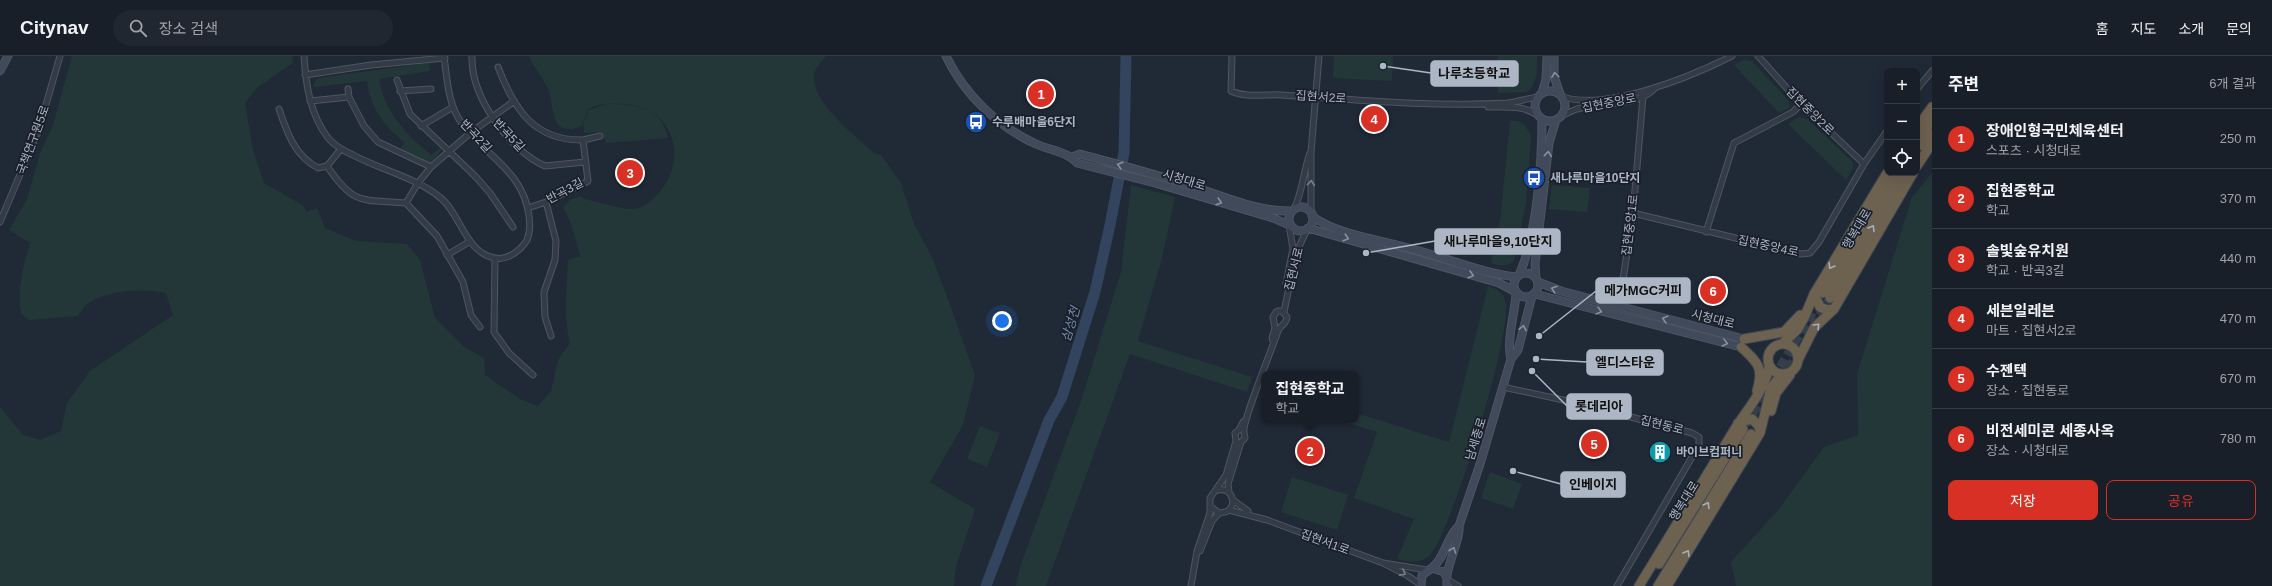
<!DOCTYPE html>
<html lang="ko">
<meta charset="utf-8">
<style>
body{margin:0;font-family:Helvetica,"Noto Sans KR",sans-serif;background:#212730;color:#f1f3f6}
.controls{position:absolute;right:12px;top:12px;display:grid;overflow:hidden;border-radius:8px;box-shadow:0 4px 16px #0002}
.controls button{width:36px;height:36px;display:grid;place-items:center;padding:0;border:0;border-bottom:1px solid #363d45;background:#181f28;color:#f1f3f6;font:20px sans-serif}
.you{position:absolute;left:1002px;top:265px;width:14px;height:14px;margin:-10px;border:3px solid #fff;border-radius:50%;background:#1a73e8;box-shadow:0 0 0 6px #1a73e833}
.badge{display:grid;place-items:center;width:26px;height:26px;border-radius:50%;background:#d93025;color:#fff;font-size:13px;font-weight:700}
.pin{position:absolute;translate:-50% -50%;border:2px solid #fff;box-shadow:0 1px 4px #0006}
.popup{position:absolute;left:1261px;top:315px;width:98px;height:52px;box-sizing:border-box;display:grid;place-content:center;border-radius:8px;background:#181f28;filter:drop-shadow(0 1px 3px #0005);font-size:13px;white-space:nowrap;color:#9fa2a8}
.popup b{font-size:15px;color:#f1f3f6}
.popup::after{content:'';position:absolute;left:50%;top:100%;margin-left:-8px;border:8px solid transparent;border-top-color:#181f28}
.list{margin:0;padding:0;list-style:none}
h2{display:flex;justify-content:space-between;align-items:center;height:52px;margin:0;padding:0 16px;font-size:17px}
h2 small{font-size:13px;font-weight:400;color:#9fa2a8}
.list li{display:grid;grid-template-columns:26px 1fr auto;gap:12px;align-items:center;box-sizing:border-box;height:60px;padding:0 16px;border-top:1px solid #363d45}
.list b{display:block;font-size:15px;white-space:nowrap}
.list p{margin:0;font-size:13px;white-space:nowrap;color:#9fa2a8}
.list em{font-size:13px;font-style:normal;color:#9fa2a8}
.actions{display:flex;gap:8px;padding:12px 16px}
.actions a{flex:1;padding:9px 0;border:1px solid #d93025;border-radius:8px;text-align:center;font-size:14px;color:#d93025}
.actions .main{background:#d93025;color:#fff}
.icon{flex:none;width:22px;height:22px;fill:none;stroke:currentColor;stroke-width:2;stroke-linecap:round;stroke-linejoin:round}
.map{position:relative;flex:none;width:1932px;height:530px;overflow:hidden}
header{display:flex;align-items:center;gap:24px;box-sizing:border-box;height:56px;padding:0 20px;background:#181f28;border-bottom:1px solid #363d45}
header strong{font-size:19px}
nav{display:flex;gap:22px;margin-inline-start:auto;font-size:14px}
.search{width:280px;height:36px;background:#212730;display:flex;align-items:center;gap:10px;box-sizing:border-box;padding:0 14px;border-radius:22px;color:#9fa2a8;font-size:15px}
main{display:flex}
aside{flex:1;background:#181f28}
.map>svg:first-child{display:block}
.green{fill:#233739}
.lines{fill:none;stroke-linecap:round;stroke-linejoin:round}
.river{stroke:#33445e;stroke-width:11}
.highway-tunnel{stroke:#353e4b;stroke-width:9;stroke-dasharray:9 4.5;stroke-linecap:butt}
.street-casing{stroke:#4e5662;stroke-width:7}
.secondary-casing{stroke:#4e5662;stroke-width:9}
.highway-casing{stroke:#3e4652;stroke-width:11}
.street{stroke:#333b47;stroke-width:5}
.secondary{stroke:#414a5a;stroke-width:7}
.highway{stroke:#6d6250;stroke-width:9}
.oneway{stroke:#87909f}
.oneway2{stroke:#767f8c}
.oneway3{stroke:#a7aeb8}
.labels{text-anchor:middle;stroke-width:3.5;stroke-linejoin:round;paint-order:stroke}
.street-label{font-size:12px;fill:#adb6c4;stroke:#19202b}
.poi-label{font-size:12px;font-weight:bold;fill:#adb6c4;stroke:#19202b;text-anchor:start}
.water-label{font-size:13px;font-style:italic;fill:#758cac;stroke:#19202b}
.leader{fill:none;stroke:#adb6c4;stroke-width:1.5}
.callout-dot{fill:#adb6c4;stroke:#19202b;stroke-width:1.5}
.callout{fill:#adb6c4;stroke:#adb6c4;stroke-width:1.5}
.callout-label{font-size:13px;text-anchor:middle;font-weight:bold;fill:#111}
</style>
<header>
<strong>Citynav</strong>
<div class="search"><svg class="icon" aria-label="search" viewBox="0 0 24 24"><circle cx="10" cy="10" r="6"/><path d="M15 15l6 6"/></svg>장소 검색</div>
<nav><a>홈</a><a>지도</a><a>소개</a><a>문의</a></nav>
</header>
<main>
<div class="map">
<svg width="1932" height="530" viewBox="0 0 1932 530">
<rect width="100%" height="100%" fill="#202936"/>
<path class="green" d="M72 0H292L293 7 258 31 245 47 253 94 264 127 304 150 306 156 317 152 325 172 356 185 407 188 420 204 435 262 463 290 484 302 485 319 520 343 538 350 551 335 558 304 570 287C563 260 567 232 568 204L580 200 571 167 563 151 570 144 580 140 585 143C595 145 624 154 633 153 641 153 650 146 656 140 690 105 675 52 625 48 612 47 598 47 587 54L586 61 582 67V71C575 72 568 75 561 71 553 66 552 47 550 39 546 24 535 14 529 0H826C823 4 817 10 815 15 806 43 856 80 874 97L881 99 901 127 914 168 932 201 944 232 975 319 963 369 930 426 975 453 956 510 954 530H0V351L23 379 40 384 61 375 67 347 90 315 173 259 166 237C147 232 108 234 90 246 85 249 81 255 78 260L29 264 21 258C17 234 23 210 30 187L9 174 27 143 40 97 53 69Z
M1334 0H1393L1392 25 1333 22Z
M1498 0H1537C1537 15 1538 26 1527 36L1498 37Z
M1744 4 1752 5 1789 45V52L1779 57 1734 9Z
M429 7 430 15 379 23C385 57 406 78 431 99L441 91V95L429 108 421 102 400 94 404 86C384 70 370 51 367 25L314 31V27L318 22Z
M607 48C634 48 662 51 668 82L606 87 601 76 584 77 583 67 587 61 588 54Z
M1799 61 1807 63 1853 106V113L1846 124 1788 68Z
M1510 65H1518L1525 69 1531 80 1526 147 1514 205C1506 211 1500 210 1491 207L1500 165Z
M1932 117V530H1736L1731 506 1779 453 1824 391 1858 379 1857 318 1912 141Z
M1131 129 1175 141 1162 202 1138 285 1252 321 1247 336 1130 298 1046 530H1016L1020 511 1081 345 1121 216Z
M1552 129 1590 132 1587 156 1549 153Z
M1488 230C1497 233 1504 237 1506 248 1512 276 1450 482 1429 500 1419 508 1408 506 1397 503L1414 463 1354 442 1377 376 1339 364H1356V357L1449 386Z
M980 370 1000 377 987 411 967 403Z
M1490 416 1522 428 1513 453 1481 442Z
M1292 421 1348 439 1337 474 1281 456Z"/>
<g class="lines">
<path class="river" d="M986 530 1049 364 1062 341 1095 236 1110 169 1124 97 1126 0"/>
<path class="highway-tunnel" d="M1813 271 1830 242
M1782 325 1799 294
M1746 369 1821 242"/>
<g class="street-casing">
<path id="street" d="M304 0C306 30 310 58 328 82 335 90 344 95 353 99 381 114 418 122 442 143 461 160 466 197 495 202 507 205 521 194 527 184 530 177 530 167 529 160 524 116 486 100 463 69 448 50 447 23 444 0
M1232 0 1231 35C1245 42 1266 38 1282 39 1357 44 1433 51 1508 47 1518 46 1528 42 1538 41
M1758 0 1801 48 1864 108
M472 1C471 41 509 94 545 110L585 106
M498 11C514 53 534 85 583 84L588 125 546 146 528 152
M305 19 371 9 445 2
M397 24 410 58 475 120 490 137 513 171
M348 33 349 41 364 70 378 86 431 111
M1917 33 1932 15
M400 35 431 33
M1563 41C1608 55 1690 21 1732 0
M310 45 349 41
M1488 51C1506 51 1524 49 1539 60
M279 53C287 77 295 100 318 112L327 110 341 93
M1563 59C1567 57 1572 55 1577 53 1599 47 1638 50 1654 33
M421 70 453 51
M583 84 600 80
M327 110C355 151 362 143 406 147L418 127 431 111 470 77 513 46
M546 146 556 185 555 204 544 236 545 261 551 280
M406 147 437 180 463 226 471 259 480 271
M1294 153C1303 135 1303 116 1310 97
M1311 157V96L1319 0
M1633 157 1801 198 1810 197 1819 186 1864 108 1887 75
M0 166 38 76 60 0
M1706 176 1734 87 1793 56 1801 48
M447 199 469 186
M495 202 494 276 509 297 533 319
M1286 227 1293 193 1289 169
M1619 250 1633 157 1643 41
M1284 256 1296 197 1308 172
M1503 331 1577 347 1692 377 1699 381V389L1617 530
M1236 385 1235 377 1239 374 1243 366
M1241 386 1245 382C1245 380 1244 378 1244 376 1242 365 1273 291 1278 275 1280 269 1287 268 1287 261L1282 255H1277L1273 261 1275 272 1272 282 1273 286
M1229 436 1228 428 1241 386
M1233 444 1248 455
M1210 450 1219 457C1241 457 1234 427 1215 435
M1229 454 1267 464 1383 507
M1200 495 1212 465 1219 457
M1448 524 1458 530
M1421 529 1408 520 1383 507 1427 514
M1191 530 1197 495 1210 457V442L1226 419 1236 385"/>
</g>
<g class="secondary-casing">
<path id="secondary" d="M946 0C964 38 998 71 1036 88 1049 94 1068 96 1077 107L1155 127 1273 162 1289 169
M1554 0V20L1560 38
M0 15 8 0
M1535 50a15 15 0 1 1 30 0a15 15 0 1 1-30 0Z
M1542 37 1546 23 1547 0
M1072 101 1080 98C1116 108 1152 117 1188 129 1221 139 1256 156 1291 155
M1289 163a12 12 0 1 1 24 0a12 12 0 1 1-24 0Z
M1312 160C1339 180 1383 184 1416 194 1449 203 1482 217 1516 221
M1308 172 1499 227 1514 235
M1514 229a12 12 0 1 1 24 0a12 12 0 1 1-24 0Z
M1519 219C1537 180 1542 106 1542 63
M1536 222 1535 208 1549 87 1556 64
M1538 226 1561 235 1744 283
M1535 238 1741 291
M1511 303C1506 286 1515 256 1516 238
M1432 512C1446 501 1446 481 1459 470L1480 408 1511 303 1518 294 1532 240
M1447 519C1449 505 1461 480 1459 470
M1421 530 1422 519 1432 512 1444 516 1447 522V530"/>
</g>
<g class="highway-casing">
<path id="highway" d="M1917 72 1932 51
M1917 86 1932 64
M1923 90 1932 78
M1917 110 1932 87
M1823 237 1896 117
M1814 238 1820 251 1827 254 1834 253
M1830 242 1906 117
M1744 283 1784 276 1800 259
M1782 288 1797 274 1804 262 1814 238 1887 117
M1768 303a15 15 0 1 1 30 0a15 15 0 1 1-30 0Z
M1741 291C1758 307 1764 311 1757 335
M1798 304 1814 272 1834 253 1913 117
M1771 355 1776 337 1790 319
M1738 367 1752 363 1759 370 1760 376
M1659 508 1743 373
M1639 530C1670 479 1701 428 1733 376 1746 354 1764 337 1769 311
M1658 530 1751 378
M1667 530 1760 377 1771 332 1778 323 1786 318"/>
</g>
<use href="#street" class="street"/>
<use href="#secondary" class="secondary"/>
<use href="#highway" class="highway"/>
</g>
<defs><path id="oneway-chevron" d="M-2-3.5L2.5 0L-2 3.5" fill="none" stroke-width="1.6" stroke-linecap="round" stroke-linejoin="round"/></defs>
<g class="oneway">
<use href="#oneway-chevron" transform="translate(1555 19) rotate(-97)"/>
<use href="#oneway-chevron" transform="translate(1548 98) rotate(-84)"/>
<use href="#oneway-chevron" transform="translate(1120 109) rotate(-164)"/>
<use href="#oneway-chevron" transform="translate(1219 146) rotate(17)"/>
<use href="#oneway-chevron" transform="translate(1346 182) rotate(17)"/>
<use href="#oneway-chevron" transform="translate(1471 219) rotate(16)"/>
<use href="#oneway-chevron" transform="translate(1554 233) rotate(-161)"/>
<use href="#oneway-chevron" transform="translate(1599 255) rotate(15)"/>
<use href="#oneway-chevron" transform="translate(1665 263) rotate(-165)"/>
<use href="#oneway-chevron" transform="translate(1523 272) rotate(-78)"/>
<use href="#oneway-chevron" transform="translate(1725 287) rotate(14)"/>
<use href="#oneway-chevron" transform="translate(1453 494) rotate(-69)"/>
</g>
<g class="oneway2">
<use href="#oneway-chevron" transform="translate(1311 127) rotate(-85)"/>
<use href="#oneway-chevron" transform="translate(1403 517) rotate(29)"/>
</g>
<g class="oneway3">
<use href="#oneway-chevron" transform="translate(1872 172) rotate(-59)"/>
<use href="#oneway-chevron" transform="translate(1831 210) rotate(121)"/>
<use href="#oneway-chevron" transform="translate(1817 270) rotate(-46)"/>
<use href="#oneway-chevron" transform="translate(1707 449) rotate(-59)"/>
<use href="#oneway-chevron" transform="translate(1687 497) rotate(-59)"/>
</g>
<defs>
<g id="bus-disc" transform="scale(1.15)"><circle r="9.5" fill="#1a4fb4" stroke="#19202b"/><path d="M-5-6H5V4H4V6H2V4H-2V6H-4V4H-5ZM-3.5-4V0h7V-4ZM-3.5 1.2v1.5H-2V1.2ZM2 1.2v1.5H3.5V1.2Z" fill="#fff"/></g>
<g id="building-disc" transform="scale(1.15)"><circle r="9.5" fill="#0f9aa8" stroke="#19202b"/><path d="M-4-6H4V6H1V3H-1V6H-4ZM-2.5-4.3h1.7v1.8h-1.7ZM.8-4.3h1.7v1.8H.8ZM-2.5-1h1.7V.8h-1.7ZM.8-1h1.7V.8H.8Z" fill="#fff"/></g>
</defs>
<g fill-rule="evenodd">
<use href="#bus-disc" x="976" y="66"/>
<use href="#bus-disc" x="1534" y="122"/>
<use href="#building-disc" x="1660" y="396"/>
</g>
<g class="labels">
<g class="street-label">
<text transform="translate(1321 41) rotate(4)" y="4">집현서2로</text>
<text transform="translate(1609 47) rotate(-11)" y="4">집현중앙로</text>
<text transform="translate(1810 55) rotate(45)" y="4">집현중앙2로</text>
<text transform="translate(509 79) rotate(47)" y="4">반곡5길</text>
<text transform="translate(476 80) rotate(47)" y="4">반곡2길</text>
<text transform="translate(33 84) rotate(-70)" y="4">국책연구원5로</text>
<text transform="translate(1184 124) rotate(17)" y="4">시청대로</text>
<text transform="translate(565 135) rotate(-28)" y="4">반곡3길</text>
<text transform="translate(1630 169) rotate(-83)" y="4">집현중앙1로</text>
<text transform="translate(1857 173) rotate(-59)" y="4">행복대로</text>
<text transform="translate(1768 190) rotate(12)" y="4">집현중앙4로</text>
<text transform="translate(1294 213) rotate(-76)" y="4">집현서로</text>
<text transform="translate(1713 263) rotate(14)" y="4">시청대로</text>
<text transform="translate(1662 369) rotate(14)" y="4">집현동로</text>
<text transform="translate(1476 383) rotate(-73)" y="4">남세종로</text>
<text transform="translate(1684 445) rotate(-58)" y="4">행복대로</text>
<text transform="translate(1325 486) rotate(20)" y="4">집현서1로</text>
</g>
<g class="poi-label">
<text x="992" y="70">수루배마을6단지</text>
<text x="1550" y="126">새나루마을10단지</text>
<text x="1676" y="400">바이브컴퍼니</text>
</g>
<g class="water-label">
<text transform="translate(1070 268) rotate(-73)" y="5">삼성천</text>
</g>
</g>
<path class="leader" d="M1383 10L1431 17M1366 197L1435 185M1539 280L1596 235M1536 303L1587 306M1532 315L1567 350M1513 415L1561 428"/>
<g class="callout-dot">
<circle cx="1383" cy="10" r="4"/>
<circle cx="1366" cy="197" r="4"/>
<circle cx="1539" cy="280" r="4"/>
<circle cx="1536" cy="303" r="4"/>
<circle cx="1532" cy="315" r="4"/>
<circle cx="1513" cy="415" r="4"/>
</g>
<g class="callout">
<rect x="1431" y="5" width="87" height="25" rx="4"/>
<rect x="1435" y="173" width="125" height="25" rx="4"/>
<rect x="1596" y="222" width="94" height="25" rx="4"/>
<rect x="1587" y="294" width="76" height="25" rx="4"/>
<rect x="1567" y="338" width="64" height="25" rx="4"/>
<rect x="1561" y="416" width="64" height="25" rx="4"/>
</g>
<g class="callout-label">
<text x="1474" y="22">나루초등학교</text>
<text x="1498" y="190">새나루마을9,10단지</text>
<text x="1643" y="239">메가MGC커피</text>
<text x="1625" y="311">엘디스타운</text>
<text x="1599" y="355">롯데리아</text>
<text x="1593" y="433">인베이지</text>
</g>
</svg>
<div class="controls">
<button>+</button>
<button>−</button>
<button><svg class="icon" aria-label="locate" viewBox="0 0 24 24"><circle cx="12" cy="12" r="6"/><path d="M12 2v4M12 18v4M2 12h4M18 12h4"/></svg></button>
</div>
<div class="you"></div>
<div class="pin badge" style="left:1041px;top:38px">1</div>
<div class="pin badge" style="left:1310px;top:395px">2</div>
<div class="popup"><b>집현중학교</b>학교</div>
<div class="pin badge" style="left:630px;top:117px">3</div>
<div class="pin badge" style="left:1374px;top:63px">4</div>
<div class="pin badge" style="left:1594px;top:388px">5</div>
<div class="pin badge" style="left:1713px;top:235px">6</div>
</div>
<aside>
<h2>주변<small>6개 결과</small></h2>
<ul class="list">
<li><span class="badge">1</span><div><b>장애인형국민체육센터</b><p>스포츠 · 시청대로</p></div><em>250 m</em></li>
<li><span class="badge">2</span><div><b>집현중학교</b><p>학교</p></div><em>370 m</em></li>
<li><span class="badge">3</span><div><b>솔빛숲유치원</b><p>학교 · 반곡3길</p></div><em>440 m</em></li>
<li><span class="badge">4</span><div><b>세븐일레븐</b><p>마트 · 집현서2로</p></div><em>470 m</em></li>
<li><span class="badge">5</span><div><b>수젠텍</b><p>장소 · 집현동로</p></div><em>670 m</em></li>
<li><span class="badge">6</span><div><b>비전세미콘 세종사옥</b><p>장소 · 시청대로</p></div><em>780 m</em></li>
</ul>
<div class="actions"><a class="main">저장</a><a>공유</a></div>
</aside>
</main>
